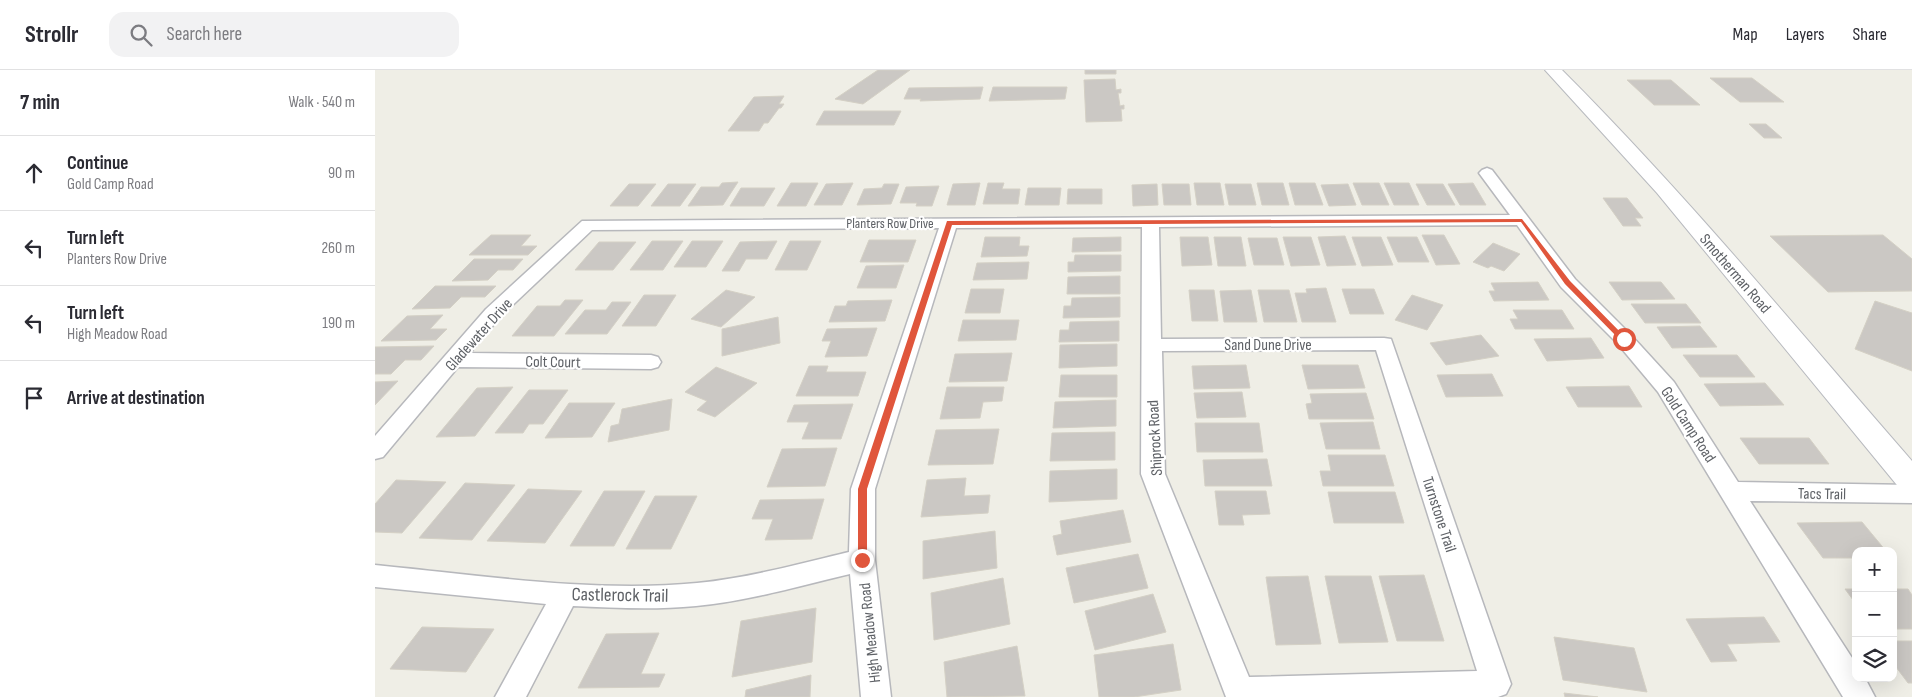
<!DOCTYPE html>
<meta charset="utf-8">
<style>
body{margin:0;font-family:"Sofia Sans Condensed",sans-serif;background:#f2f2f3;color:#2b2b33}
.controls{position:absolute;right:15px;bottom:15px;display:grid;overflow:hidden;border-radius:10px;box-shadow:0 5px 20px #0002}
.controls button{width:45px;height:45px;display:grid;place-items:center;padding:0;border:0;border-bottom:1px solid #e1e1e2;background:#fff;color:#2b2b33;font:25px sans-serif}
.stop{position:absolute;width:15px;height:15px;margin:-11px;border:4px solid #e0563c;border-radius:50%;background:#fff}
.stop.end{background:#e0563c;border-color:#fff;box-shadow:0 1px 5px #0008}
.list{margin:0;padding:0;list-style:none}
h2{display:flex;justify-content:space-between;align-items:center;height:65px;margin:0;padding:0 20px;font-size:21px}
h2 small{font-size:16px;font-weight:400;color:#7c7c81}
.list li{display:grid;grid-template-columns:32px 1fr auto;gap:15px;align-items:center;box-sizing:border-box;height:75px;padding:0 20px;border-top:1px solid #e1e1e2}
.list b{display:block;font-size:19px;white-space:nowrap}
.list p{margin:0;font-size:16px;white-space:nowrap;color:#7c7c81}
.list em{font-size:16px;font-style:normal;color:#7c7c81}
.icon{flex:none;width:28px;height:28px;fill:none;stroke:currentColor;stroke-width:2;stroke-linecap:round;stroke-linejoin:round}
.map{position:relative;flex:none;width:1537px;height:627px;overflow:hidden}
header{display:flex;align-items:center;gap:30px;box-sizing:border-box;height:70px;padding:0 25px;background:#fff;border-bottom:1px solid #e1e1e2}
header strong{font-size:24px}
nav{display:flex;gap:28px;margin-inline-start:auto;font-size:18px}
.search{width:350px;height:45px;background:#f2f2f3;display:flex;align-items:center;gap:12px;box-sizing:border-box;padding:0 18px;border-radius:15px;color:#7c7c81;font-size:19px}
main{display:flex}
aside{flex:1;background:#fff}
.map>svg:first-child{display:block}
.building{fill:#cbc8c4;stroke:#d4d0c5}
.lines{fill:none;stroke-linecap:round;stroke-linejoin:round}
.street-casing{stroke:#b7b8bc;stroke-width:3}
.secondary-casing{stroke:#b8babf;stroke-width:2}
.street{fill:#fff;fill-rule:evenodd}
.secondary{fill:#fff;fill-rule:evenodd}
.route{fill:#e0563c}
.labels{text-anchor:middle;stroke-width:4.5;stroke-linejoin:round;paint-order:stroke}
.far-street-label{font-size:14px;fill:#5e6166;stroke:#fff}
.street-label{font-size:16px;fill:#5e6166;stroke:#fff}
.near-street-label{font-size:19px;fill:#5e6166;stroke:#fff}
</style>
<header>
<strong>Strollr</strong>
<div class="search"><svg class="icon" aria-label="search" viewBox="0 0 24 24"><circle cx="10" cy="10" r="6"/><path d="M15 15l6 6"/></svg>Search here</div>
<nav><a>Map</a><a>Layers</a><a>Share</a></nav>
</header>
<main>
<aside>
<h2>7 min<small>Walk · 540 m</small></h2>
<ul class="list">
<li><svg class="icon" aria-label="ahead" viewBox="0 0 24 24"><path d="M12 20V5M6 11l6-6 6 6"/></svg><div><b>Continue</b><p>Gold Camp Road</p></div><em>90 m</em></li>
<li><svg class="icon" aria-label="left" viewBox="0 0 24 24"><path d="M17 20v-9H6M10 6l-5 5 5 5"/></svg><div><b>Turn left</b><p>Planters Row Drive</p></div><em>260 m</em></li>
<li><svg class="icon" aria-label="left" viewBox="0 0 24 24"><path d="M17 20v-9H6M10 6l-5 5 5 5"/></svg><div><b>Turn left</b><p>High Meadow Road</p></div><em>190 m</em></li>
<li><svg class="icon" aria-label="arrive" viewBox="0 0 24 24"><path d="M6 21V4h12l-3 4 3 4H6"/></svg><div><b>Arrive at destination</b></div></li>
</ul>
</aside>
<div class="map">
<svg width="1537" height="627" viewBox="0 0 1537 627">
<rect width="100%" height="100%" fill="#efeee6"/>
<path class="building" d="M503 0H535L488 34 460 29Z
M710 0H741V4H710Z
M1335 8H1377L1409 32H1365Z
M740 9 741 20 746 19V23H743L745 36 749 35V39H746L747 51 711 52 709 10Z
M1252 10H1296L1325 35H1279Z
M608 17 605 29 545 31 546 29H529L534 18Z
M618 17H692L690 29 614 31Z
M409 26 404 34H409L406 38H404L393 53H389L384 61H353L379 27Z
M449 41H526L519 55H441Z
M1374 54H1391L1407 68H1389Z
M363 112 348 135 313 136 326 117H344L347 113Z
M416 113H443L431 136H402Z
M478 113 467 135H439L451 114Z
M605 113 600 135H572L578 114Z
M613 113H629L627 119H645L643 134H608Z
M819 113H845L849 135H822Z
M882 113H908L914 135H887Z
M914 113H940L948 135H920Z
M978 113H1004L1014 135H987Z
M1009 113H1034L1044 135H1019Z
M1098 113 1111 135H1085L1073 114Z
M254 114H281L263 136H235Z
M293 114H321L305 136H276Z
M509 114H524L516 134 482 135 489 119 507 118Z
M782 114 783 135 758 136 757 115Z
M787 114H814L816 135H789Z
M850 114H876L881 135H854Z
M973 114 981 135 954 136 946 115Z
M1041 114H1068L1080 135H1052Z
M564 116 557 136H541L542 133H525L531 117Z
M366 118H400L389 136H355Z
M653 118H686L684 135H650Z
M693 119H727V134H692Z
M1228 128H1252L1268 148H1260L1266 156H1248Z
M116 165H156L146 176H162L153 185H94Z
M1047 165H1069L1085 194 1061 195Z
M1508 165 1537 189V221L1453 222 1395 166Z
M970 166 981 195 952 196 943 167Z
M610 167H645L644 176H654L652 186 606 187Z
M746 167V181L697 182 698 168Z
M805 167H833L837 195 807 196Z
M839 167H866L871 196H843Z
M908 167H936L945 195 916 196Z
M977 167H1006L1018 195 987 196Z
M1012 167H1042L1054 192H1023Z
M873 168H902L909 195H879Z
M494 170H541L533 192H485Z
M277 171H308L288 200H255Z
M317 171H348L331 197H299Z
M402 171 392 189H371L364 201H347L365 172Z
M415 171H446L432 200H400Z
M224 172H261L238 200H200Z
M1118 173 1145 184 1129 201 1116 196 1113 198 1098 192Z
M700 185H746V201L693 202V192H699Z
M99 189H148L138 200H123L113 210 77 211Z
M654 192 652 209 598 210 602 193Z
M529 195 521 218H482L491 196Z
M745 206V224H692L693 207Z
M1163 212 1174 230 1119 231 1114 221H1120L1116 213Z
M1234 212H1286L1300 229 1247 230Z
M60 216H121L110 227H86L75 238 37 239Z
M951 218 961 252H927L920 223H932L931 219Z
M596 219H629L625 243H590Z
M967 219H999L1009 244H975Z
M351 220 380 227 346 257 316 249Z
M814 220H839L843 251H817Z
M876 220 882 252H849L845 221Z
M883 220H914L922 252H889Z
M269 225H301L281 256H247Z
M1037 225 1068 235 1052 260 1020 250Z
M745 227V247L688 248 689 236H696L697 228Z
M190 230H208L179 266H137L162 236H185Z
M517 230 510 251 454 252 460 236H471L473 231Z
M1500 231 1537 243V301L1480 279Z
M237 232H256L232 264H190L210 240H231Z
M1256 234H1311L1326 253H1270Z
M1138 240H1187L1199 259H1140L1135 249H1143Z
M68 245 55 259H72L61 270 6 271 32 246Z
M403 247 405 273 347 286V259Z
M588 250H644L641 270 583 271Z
M744 251V271L684 272 685 260H694L695 252Z
M1325 256 1342 277 1297 278 1282 257Z
M502 258 492 286 450 287 456 271H447L452 259Z
M1106 265 1124 286 1071 295 1055 273Z
M1216 268 1229 288 1172 291 1159 269Z
M742 274V296L684 298 685 275Z
M59 276 46 290H30L16 304H0V277Z
M637 283 632 311 574 312 580 284Z
M1308 285H1362L1380 307H1325Z
M871 295 875 318 819 319 817 296Z
M927 295H983L990 318 933 319Z
M434 296H453L451 302H491L483 326H421Z
M341 297 382 313 340 347 322 340 332 331 310 322Z
M1117 304 1128 326 1071 327 1062 305Z
M686 305H742V327H684Z
M23 311 0 335V312Z
M1390 313 1409 335 1345 336 1329 314Z
M1254 316 1267 337H1203L1191 317Z
M138 317 100 366 61 367 102 318Z
M572 317H629L627 331 608 332 605 348 565 349Z
M154 320H193L168 354H154L148 363H120Z
M867 322 871 347 822 348 819 323Z
M991 323 999 349H934L931 334 937 333 935 324Z
M297 329 294 360 233 372 236 356 244 354 247 339Z
M741 330V356L678 358 680 332Z
M194 333H240L217 367 170 368Z
M478 334 466 369H427L434 352H412L419 335Z
M998 352 1005 379H951L945 353Z
M820 353H884L888 382H822Z
M624 359 618 394 553 395 561 360Z
M740 362V390L675 391 677 363Z
M1365 368H1434L1454 394H1384Z
M462 378 450 416 392 417 407 379Z
M953 385H1010L1019 416H948L945 401H956Z
M892 389 897 416H830L828 390Z
M742 399V429L674 432 675 401Z
M591 408 589 426 615 425 613 443 546 447 552 410Z
M21 410 71 412 27 463 0 462V434Z
M90 413 140 415 97 470 44 468Z
M153 419 207 421 170 473 112 471Z
M229 421H270L239 476H195Z
M840 421H891L895 444 867 445 869 455H844Z
M953 422H1020L1029 453H959Z
M280 426H322L296 479H251Z
M449 429 437 469 390 470 398 449H377L385 430Z
M748 440 756 472 682 485 678 466 687 464 685 451Z
M1487 452 1511 481H1481V488H1448L1422 453Z
M620 461 622 498 548 509V471Z
M763 484 773 518 699 533 691 498Z
M1049 505 1069 571H1022L1004 506Z
M933 506 946 574 901 575 891 507Z
M950 506H996L1013 572 964 573Z
M628 508 635 554 559 570 556 523Z
M1470 519H1481V534Z
M1518 519H1533L1537 525V559H1518Z
M778 524 791 562 720 580 710 541Z
M441 538 437 592 357 607 366 551Z
M1389 547 1405 572 1352 574 1362 591 1336 592 1311 549Z
M47 557 119 559 91 602 15 599Z
M284 563 266 604H290L284 617 203 618 231 564Z
M1179 567 1259 578 1272 622 1188 610Z
M1518 571H1537V613H1533L1518 593Z
M798 574 806 620 759 627H724L719 585Z
M642 576 650 626 572 627 569 592Z
M436 605 435 627H370L371 620Z
M1189 623 1223 627H1190Z"/>
<g class="lines">
<g class="street-casing">
<path id="street" d="M1112 98 1117 100 1200 209 1256 265 1299 312 1363 412 1537 415V433L1375 431 1481 594V608H1490L1500 627H1468L1283 322 1242 273 1186 217 1142 155 784 157 786 269 1009 268 1016 269 1136 614 1131 624 1123 627H851L766 404 767 157 581 158 500 419V490L516 627H486L475 504C424 516 373 531 321 536 280 540 239 538 198 536L151 627H120L171 534 0 517V495C104 505 218 523 322 513 373 508 424 494 474 482L476 419 564 158 217 160 125 247 95 283 276 285 283 287 286 292 283 297 276 299 83 297 8 387 0 389V366L111 239 207 151 1135 145 1104 103 1107 100ZM1001 280 1102 601 874 607 790 404 787 281Z"/>
</g>
<g class="secondary-casing">
<path id="secondary" d="M1170 0H1187C1311 124 1422 259 1537 391V424L1526 420 1282 123Z"/>
</g>
<use href="#street" class="street"/>
<use href="#secondary" class="secondary"/>
</g>
<path class="route" d="M1147 149 1195 211 1251 268V271H1246L1190 214 1146 152 577 155 492 419V490L491 493H483V419L572 151Z"/>
<g class="labels">
<g class="far-street-label">
<text x="515" y="158">Planters Row Drive</text>
</g>
<g class="street-label">
<text transform="translate(1361 203) rotate(49)" y="6">Smotherman Road</text>
<text transform="translate(103 264) rotate(-48)" y="6">Gladewater Drive</text>
<text x="893" y="280">Sand Dune Drive</text>
<text transform="translate(178 291) rotate(1)" y="6">Colt Court</text>
<text transform="translate(1314 354) rotate(57)" y="6">Gold Camp Road</text>
<text transform="translate(779 368) rotate(-93)" y="6">Shiprock Road</text>
<text transform="translate(1447 423) rotate(1)" y="6">Tacs Trail</text>
<text transform="translate(1065 444) rotate(72)" y="6">Turnstone Trail</text>
<text transform="translate(494 563) rotate(-96)" y="6">High Meadow Road</text>
</g>
<g class="near-street-label">
<text transform="translate(245 524) rotate(1)" y="7">Castlerock Trail</text>
</g>
</g>
</svg>
<div class="controls">
<button>+</button>
<button>−</button>
<button><svg class="icon" aria-label="layers" viewBox="0 0 24 24"><path d="M12 4l9 5-9 5-9-5zM3 14l9 5 9-5"/></svg></button>
</div>
<div class="stop" style="left:1249px;top:269px"></div>
<div class="stop end" style="left:487px;top:490px"></div>
</div>
</main>
